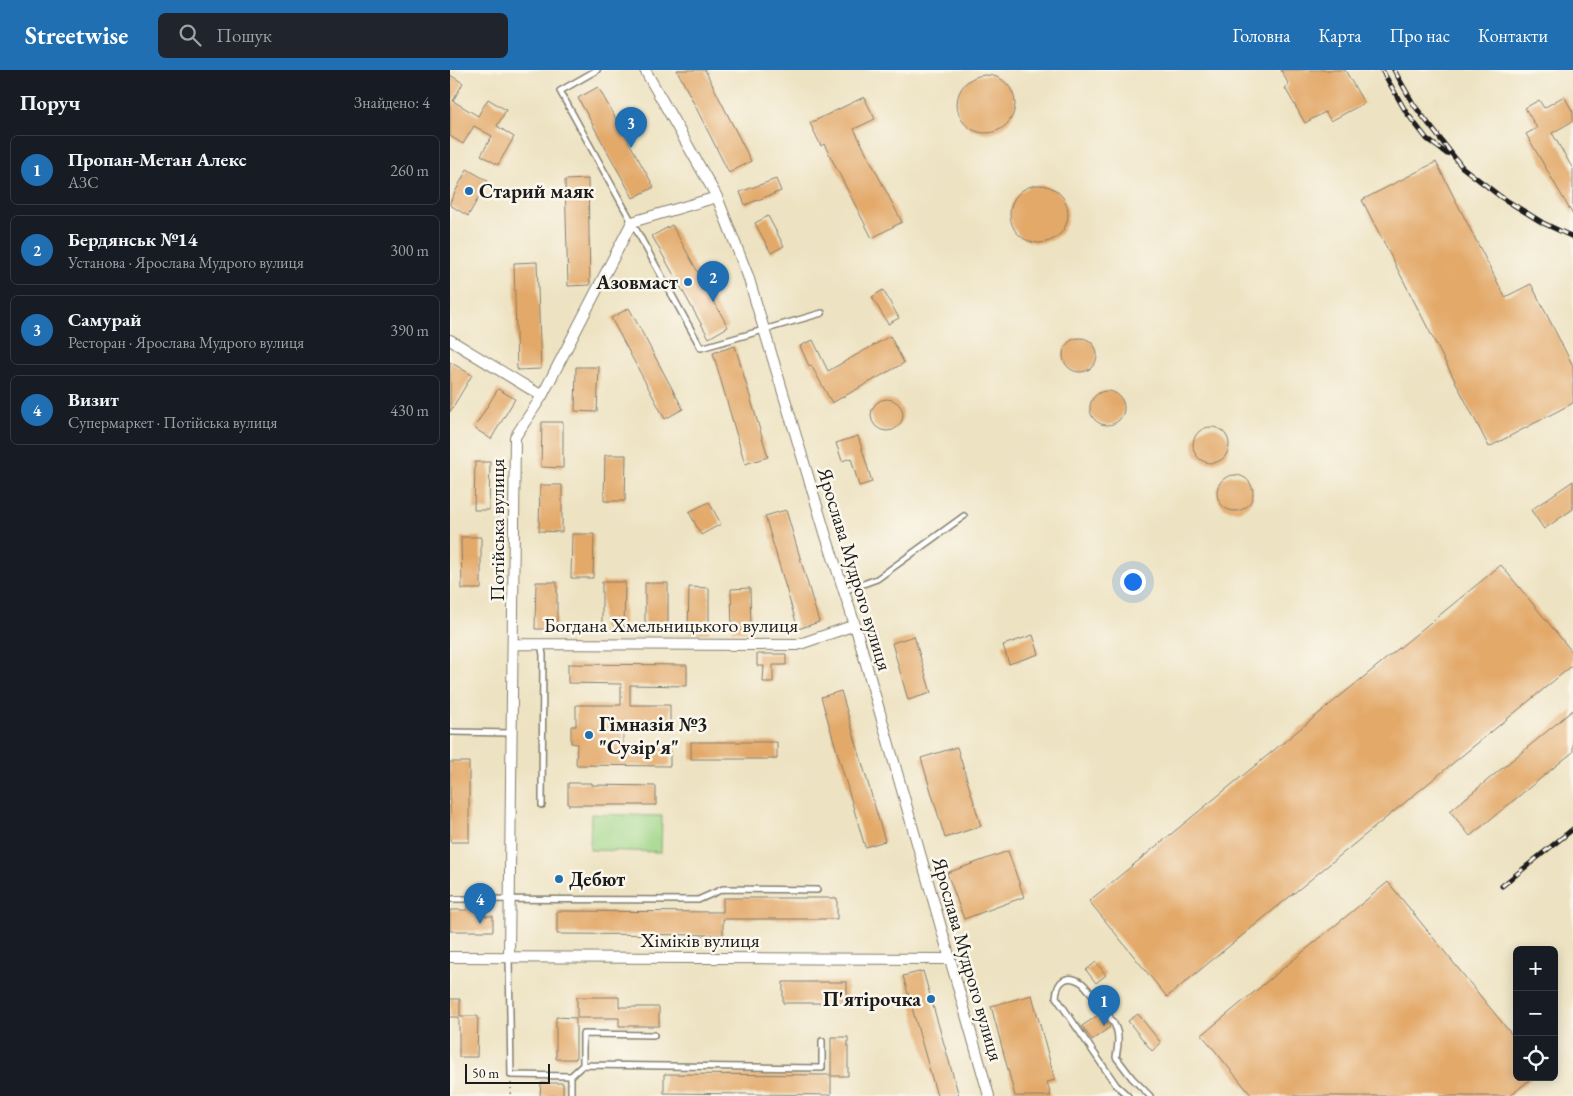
<!DOCTYPE html>
<html lang="uk">
<meta charset="utf-8">
<style>
body{margin:0;font-family:"EB Garamond",serif;background:#20242c;color:#f1f3f6}
.controls{position:absolute;right:15px;bottom:15px;display:grid;overflow:hidden;border-radius:8px;box-shadow:0 2px 12px #0003}
.controls button{width:45px;height:45px;display:grid;place-items:center;padding:0;border:0;border-bottom:1px solid #363941;background:#171b24;color:#f1f3f6;font:25px sans-serif}
.scale{position:absolute;left:15px;bottom:12px;width:85px;box-sizing:border-box;padding-left:5px;border:2px solid #1c1c1c;border-top:0;font-size:14px;line-height:18px;white-space:nowrap;color:#1c1c1c;-webkit-text-stroke:4px #fbf7ec;paint-order:stroke}
.you{position:absolute;left:682px;top:511px;width:18px;height:18px;margin:-12px;border:4px solid #fff;border-radius:50%;background:#1a73e8;box-shadow:0 0 0 8px #1a73e833}
.badge{display:grid;place-items:center;width:32px;height:32px;border-radius:50%;background:#1f6fb2;color:#fff;font-size:16px;font-weight:700}
.pin{position:absolute;translate:-50% -41px;filter:drop-shadow(0 1px 2px #0008)}
.pin::after{content:'';position:absolute;top:26px;width:18px;height:15px;background:inherit;clip-path:polygon(0 0,100% 0,50% 100%)}
.list{margin:0;padding:0;list-style:none}
h2{display:flex;justify-content:space-between;align-items:center;height:65px;margin:0;padding:0 20px;font-size:21px}
h2 small{font-size:16px;font-weight:400;color:#9ea1a6}
.list li{display:grid;grid-template-columns:32px 1fr auto;gap:15px;align-items:center;box-sizing:border-box;height:70px;margin:0 10px 10px;padding:0 10px;border:1px solid #363941;border-radius:8px}
.list b{display:block;font-size:19px;white-space:nowrap}
.list p{margin:0;font-size:16px;white-space:nowrap;color:#9ea1a6}
.list em{font-size:16px;font-style:normal;color:#9ea1a6}
.icon{flex:none;width:28px;height:28px;fill:none;stroke:currentColor;stroke-width:2;stroke-linecap:round;stroke-linejoin:round}
.map{position:relative;flex:none;width:1123px;height:1026px;overflow:hidden}
header{display:flex;align-items:center;gap:30px;box-sizing:border-box;height:70px;padding:0 25px;background:#1f6fb2;color:#fff}
header strong{font-size:24px}
nav{display:flex;gap:28px;margin-inline-start:auto;font-size:18px}
.search{width:350px;height:45px;background:#20242c;display:flex;align-items:center;gap:12px;box-sizing:border-box;padding:0 18px;border-radius:8px;color:#9ea1a6;font-size:19px}
main{display:flex}
aside{flex:1;background:#171b24}
.map>svg:first-child{display:block}
.green{fill:#9ed587;stroke:#5d7852}
.building{fill:#e3a969}
.lines{fill:none;stroke-linecap:round;stroke-linejoin:round}
.service-casing{stroke:#847f6e;stroke-width:8}
.minor-casing{stroke:#847f6e;stroke-width:12}
.path{stroke:#847f6e;stroke-width:2;stroke-dasharray:1 4;stroke-linecap:butt}
.service{stroke:#fff;stroke-width:5}
.minor{stroke:#fff;stroke-width:10}
.rail-casing{stroke:#1c1c1c;stroke-width:5}
.rail{stroke:#fbf7ec;stroke-width:3;stroke-dasharray:9;stroke-linecap:butt}
.poi-dot{fill:#1f6fb2;stroke:#fbf7ec;stroke-width:2}
.labels{text-anchor:middle;stroke-width:5;stroke-linejoin:round;paint-order:stroke}
.poi-label{font-size:20px;font-weight:bold;fill:#1c1c1c;stroke:#fbf7ec;text-anchor:start}
.street-label{font-size:20px;fill:#1c1c1c;stroke:#fbf7ec}
</style>
<header>
<strong>Streetwise</strong>
<div class="search"><svg class="icon" aria-label="search" viewBox="0 0 24 24"><circle cx="10" cy="10" r="6"/><path d="M15 15l6 6"/></svg>Пошук</div>
<nav><a>Головна</a><a>Карта</a><a>Про нас</a><a>Контакти</a></nav>
</header>
<main>
<aside>
<h2>Поруч<small>Знайдено: 4</small></h2>
<ul class="list">
<li><span class="badge">1</span><div><b>Пропан-Метан Алекс</b><p>АЗС</p></div><em>260 m</em></li>
<li><span class="badge">2</span><div><b>Бердянськ №14</b><p>Установа · Ярослава Мудрого вулиця</p></div><em>300 m</em></li>
<li><span class="badge">3</span><div><b>Самурай</b><p>Ресторан · Ярослава Мудрого вулиця</p></div><em>390 m</em></li>
<li><span class="badge">4</span><div><b>Визит</b><p>Супермаркет · Потійська вулиця</p></div><em>430 m</em></li>
</ul>
</aside>
<div class="map">
<svg width="1123" height="1026" viewBox="0 0 1123 1026">
<rect width="100%" height="100%" fill="#fbf7ec"/>
<filter id="ink" filterUnits="userSpaceOnUse"><feTurbulence type="fractalNoise" baseFrequency=".02" numOctaves="2"/><feDisplacementMap in="SourceGraphic" scale="10" xChannelSelector="R" yChannelSelector="G"/><feConvolveMatrix kernelMatrix="1 2 1 2 8 2 1 2 1" color-interpolation-filters="sRGB"/></filter>
<filter id="wash" filterUnits="userSpaceOnUse"><feTurbulence type="fractalNoise" baseFrequency=".0096" numOctaves="4" result="noise"/><feDisplacementMap in="SourceGraphic" scale="20" xChannelSelector="R" yChannelSelector="G"/><feGaussianBlur stdDeviation="1.12" result="paint"/><feColorMatrix in="noise" values="0 0 0 0 0 0 0 0 0 0 0 0 0 0 0 0 0 1.4 0 .05"/><feComposite in="paint" operator="in"/></filter>
<g filter="url(#wash)">
<rect width="100%" height="100%" fill="#ede2c1"/>
<path class="green" d="M141 744 212 746 211 782 140 780Z"/>
<g id="blocks">
<path class="building" d="M227 0H255L301 91 279 103Z
M831 0H895L914 33 881 51 875 42 855 53 835 18 839 15Z
M0 5 13 13 3 31 28 46 38 29 56 40 47 56 64 67 48 95 31 85 42 66 24 56 13 74 0 66Z
M507 34a29 29 0 1 1 58 0a29 29 0 1 1-58 0Z
M148 17 204 117 183 128 128 28Z
M1114 26 1123 42V51L1102 63 1123 99V145L1076 64 1087 58 1075 38 1089 30 1094 38Z
M414 27 425 49 404 59 452 152 422 168 374 74 371 76 360 53Z
M986 92 1055 227 1081 214 1123 296V333L1039 377 912 130Z
M17 99 38 111 18 146 0 135V132Z
M138 109 140 215 118 216 115 110Z
M326 109 331 121 295 135 290 122Z
M560 144a29 29 0 1 1 58 0a29 29 0 1 1-58 0Z
M318 146 334 176 321 183 305 153Z
M222 155 278 257 259 268 202 166Z
M87 192 91 299 67 300 64 193Z
M433 220 449 248 438 254 422 227Z
M179 238 233 339 215 349 161 248Z
M440 266 454 293 382 333 361 295 359 296 350 276 363 270 378 301Z
M613 285a17 17 0 1 1 34 0a17 17 0 1 1-34 0Z
M285 276 318 387 295 394 263 283Z
M0 292 22 305 0 342Z
M126 297H149L147 342 125 341Z
M48 319 65 329 41 369 24 358Z
M640 338a17 17 0 1 1 34 0a17 17 0 1 1-34 0Z
M421 345a16 16 0 1 1 32 0a16 16 0 1 1-32 0Z
M92 352H113V398L91 397Z
M743 375a18 18 0 1 1 36 0a18 18 0 1 1-36 0Z
M408 366 422 412 409 416 401 388 392 391 386 373Z
M155 385H176L175 431H154Z
M25 392H40L39 440H24Z
M767 423a18 18 0 1 1 36 0a18 18 0 1 1-36 0Z
M1123 411V439L1094 459 1081 440Z
M90 415H112V462L89 461Z
M259 432 271 454 251 465 239 442Z
M336 440 369 552 348 559 315 446Z
M122 464H144L143 508H121Z
M11 467H31V519H12Z
M1051 495 1123 583V595L717 927 639 831Z
M86 512H107V559H85Z
M152 512H175L174 559H152Z
M195 513H218V560H195Z
M239 517 259 518V563L238 562Z
M300 518 301 561H282L281 519Z
M583 565 589 584 559 594 553 575Z
M464 566 481 623 458 630 442 573Z
M307 584H336V595H323V612H313L314 596H307Z
M118 594 237 595V616L180 615V635H220V656L173 655V677H220V696L126 695 127 674 121 673V656H126V635H171V614L118 613Z
M391 621 435 771 415 777 371 627Z
M1123 640V682L1020 766 1000 741Z
M241 672H327V689H241Z
M507 677 531 756 495 768 471 688Z
M0 692H19V772H0Z
M118 713H142V715L206 716V735H118Z
M558 781 574 827 514 849 497 803Z
M938 812 1067 971V1007H1083L1060 1026H802L752 965Z
M273 828H387V849H273V865L107 864V841L273 842Z
M17 836H36L35 846H43V861H0V840H17Z
M646 892 656 905 646 913 636 900Z
M473 901 509 1026H487L453 906Z
M333 912H397V933H333Z
M582 925 605 1010 597 1012 601 1026H565L541 936Z
M127 927H169V937H209V956H169V948H127Z
M0 929H10V946H28L27 987H9V947H0Z
M651 943 660 957 642 970 632 956Z
M688 944 711 973 702 981 678 951Z
M106 947 126 948V989H106Z
M381 967H398V1006H381V1025L214 1023V1004L381 1005Z
M91 1013H113V1026H90Z"/>
</g>
</g>
<g filter="url(#ink)">
<use href="#blocks" fill-opacity="0" stroke="#847f6e" stroke-width="1"/>
<g class="lines">
<g class="service-casing">
<path id="service" d="M147 0 110 21 251 278 372 243
M394 521 427 509 514 446
M91 574 93 585 92 735
M0 662 62 663
M0 829 248 830 273 819 367 820
M59 887 61 1005 121 1006 133 995V964L204 965
M133 995 372 998V971
M121 1026V1006
M678 1026 666 1015 606 927C607 911 617 903 632 913 636 916 663 950 665 956 670 965 668 977 666 987L682 1008 700 1026"/>
</g>
<g class="minor-casing">
<path id="minor" d="M195 0 267 127 298 206 376 466 405 555 539 1026
M0 270 92 326
M64 574 347 575 405 555
M0 887 499 889
M59 887 65 367 92 326 182 152 267 127"/>
</g>
<path class="path" d="M61 1013V1026"/>
<use href="#service" class="service"/>
<use href="#minor" class="minor"/>
<g class="rail-casing">
<path id="rail" d="M932 0 956 42 977 69 997 84
M944 0 964 35 1012 97 1051 127 1093 153 1123 167
M1052 816 1123 759"/>
</g>
<use href="#rail" class="rail"/>
</g>
</g>
<g class="poi-dot">
<circle cx="19" cy="121" r="5"/>
<circle cx="238" cy="212" r="5"/>
<circle cx="139" cy="665" r="5"/>
<circle cx="109" cy="809" r="5"/>
<circle cx="481" cy="929" r="5"/>
</g>
<g class="labels">
<g class="poi-label">
<text x="29" y="128">Старий маяк</text>
<text x="228" y="219" text-anchor="end">Азовмаст</text>
<text x="149" y="661">Гімназія №3<tspan x="149" dy="23">"Сузір'я"</tspan></text>
<text x="119" y="816">Дебют</text>
<text x="471" y="936" text-anchor="end">П'ятірочка</text>
</g>
<g class="street-label">
<text transform="translate(47 460) rotate(-90)" y="7">Потійська вулиця</text>
<text transform="translate(405 499) rotate(73)" y="7">Ярослава Мудрого вулиця</text>
<text x="221" y="562">Богдана Хмельницького вулиця</text>
<text x="250" y="877">Хіміків вулиця</text>
<text transform="translate(518 889) rotate(74)" y="7">Ярослава Мудрого вулиця</text>
</g>
</g>
</svg>
<div class="controls">
<button>+</button>
<button>−</button>
<button><svg class="icon" aria-label="locate" viewBox="0 0 24 24"><circle cx="12" cy="12" r="6"/><path d="M12 2v4M12 18v4M2 12h4M18 12h4"/></svg></button>
</div>
<div class="scale">50 m</div>
<div class="you"></div>
<div class="pin badge" style="left:654px;top:956px">1</div>
<div class="pin badge" style="left:263px;top:232px">2</div>
<div class="pin badge" style="left:181px;top:78px">3</div>
<div class="pin badge" style="left:30px;top:854px">4</div>
</div>
</main>
